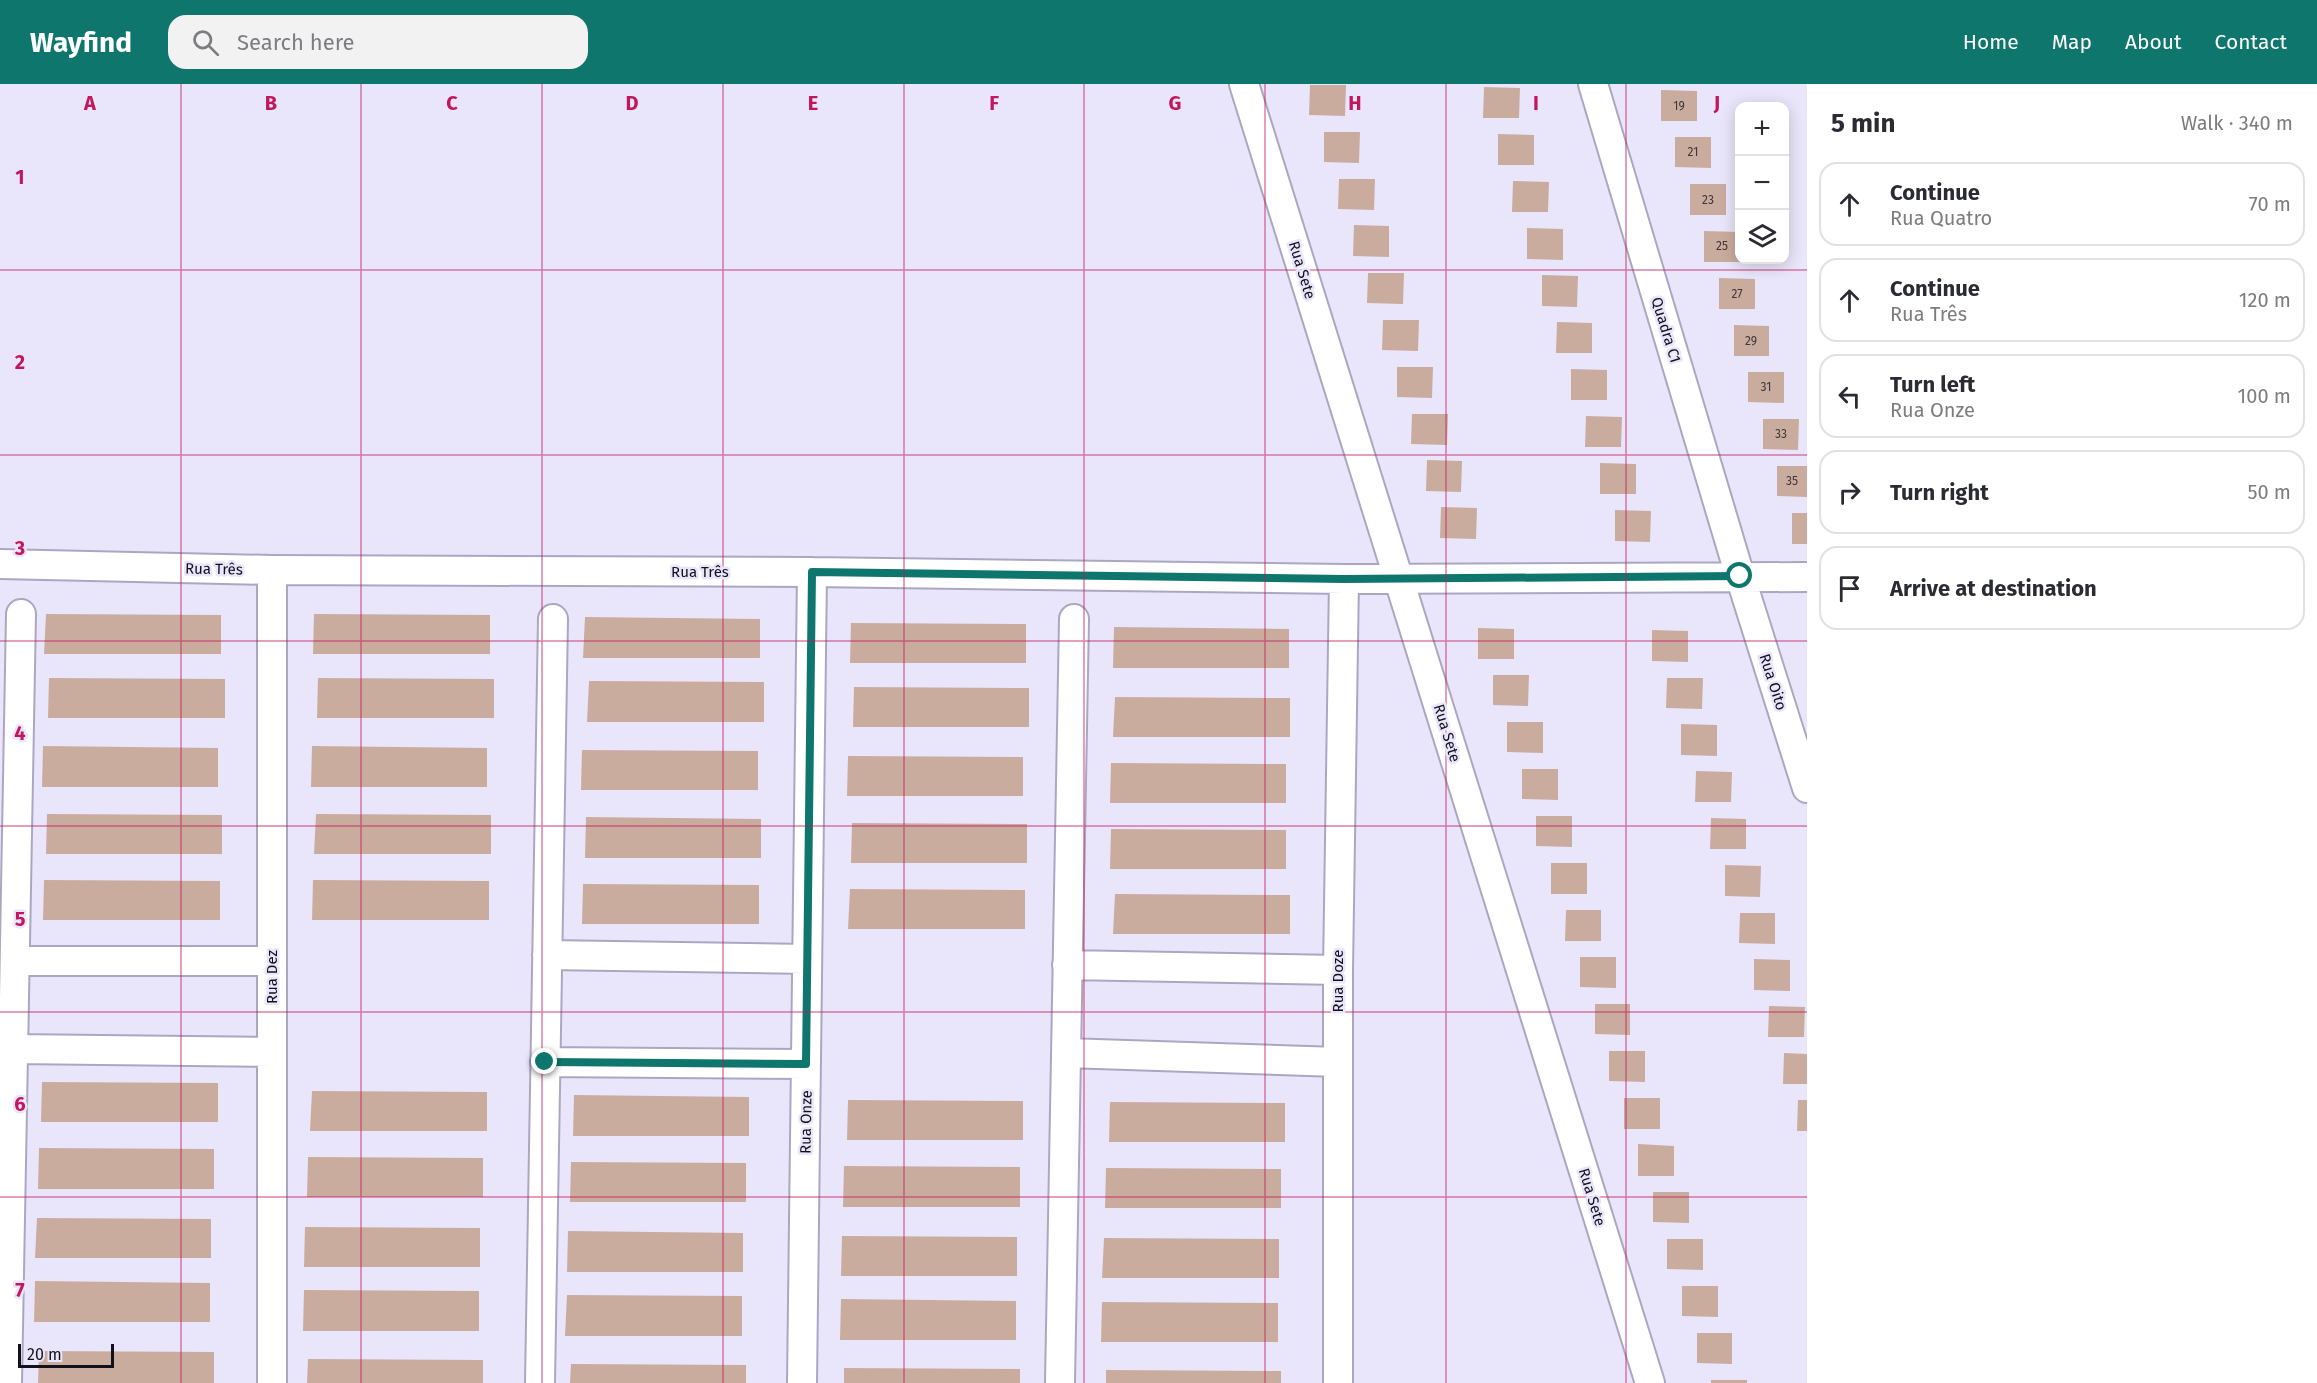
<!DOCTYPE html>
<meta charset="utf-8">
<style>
body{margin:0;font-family:"Fira Sans",sans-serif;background:#f2f2f3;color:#2b2b33}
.controls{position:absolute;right:18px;top:18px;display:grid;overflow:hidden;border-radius:12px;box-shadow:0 3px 15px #0003}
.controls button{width:54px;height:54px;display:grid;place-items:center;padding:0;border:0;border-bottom:2px solid #e1e1e2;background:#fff;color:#2b2b33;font:30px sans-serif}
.scale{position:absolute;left:18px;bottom:15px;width:96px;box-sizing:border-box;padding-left:6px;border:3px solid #12101a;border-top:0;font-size:16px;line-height:21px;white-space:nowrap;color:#12101a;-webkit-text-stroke:4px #e9e6fc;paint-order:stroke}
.stop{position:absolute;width:18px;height:18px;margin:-14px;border:4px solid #0f766e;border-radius:50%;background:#fff}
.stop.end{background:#0f766e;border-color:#fff;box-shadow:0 2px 6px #0008}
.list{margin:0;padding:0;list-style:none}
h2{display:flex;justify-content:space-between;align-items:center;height:78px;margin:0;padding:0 24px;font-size:26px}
h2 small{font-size:20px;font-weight:400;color:#7c7c81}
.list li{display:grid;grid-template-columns:39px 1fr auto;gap:18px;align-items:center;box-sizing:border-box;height:84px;margin:0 12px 12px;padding:0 12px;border:2px solid #e1e1e2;border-radius:18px}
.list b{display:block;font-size:22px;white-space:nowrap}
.list p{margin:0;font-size:20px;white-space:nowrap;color:#7c7c81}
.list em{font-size:20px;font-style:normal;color:#7c7c81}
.icon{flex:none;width:33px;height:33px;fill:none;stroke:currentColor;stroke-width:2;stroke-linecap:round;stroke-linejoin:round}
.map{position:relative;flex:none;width:1807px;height:1299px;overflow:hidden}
header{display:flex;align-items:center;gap:36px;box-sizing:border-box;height:84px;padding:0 30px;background:#0f766e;color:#fff}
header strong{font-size:28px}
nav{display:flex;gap:33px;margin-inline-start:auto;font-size:21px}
.search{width:420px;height:54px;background:#f2f2f3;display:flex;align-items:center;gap:15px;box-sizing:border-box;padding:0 21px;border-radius:18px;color:#7c7c81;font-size:22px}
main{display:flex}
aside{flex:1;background:#fff}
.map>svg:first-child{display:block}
.building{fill:#caac9e}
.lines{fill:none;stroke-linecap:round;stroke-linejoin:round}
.minor-casing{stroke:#aba7c1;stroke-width:32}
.minor{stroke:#fff;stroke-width:28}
.route{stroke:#0f766e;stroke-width:8}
.grid{fill:none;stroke:#c2185b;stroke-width:1.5;stroke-opacity:0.55}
.labels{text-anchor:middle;stroke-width:5;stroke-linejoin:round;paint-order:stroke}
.number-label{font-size:12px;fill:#40373b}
.street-label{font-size:15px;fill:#12101a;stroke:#e9e6fc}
.grid-label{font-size:20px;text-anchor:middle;font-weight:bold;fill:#c2185b;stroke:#e9e6fc;stroke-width:5;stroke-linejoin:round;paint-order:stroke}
</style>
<header>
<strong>Wayfind</strong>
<div class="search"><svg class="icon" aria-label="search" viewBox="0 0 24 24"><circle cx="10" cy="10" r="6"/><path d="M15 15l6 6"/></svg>Search here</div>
<nav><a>Home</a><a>Map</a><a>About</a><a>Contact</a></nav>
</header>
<main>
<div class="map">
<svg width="1807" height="1299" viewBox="0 0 1807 1299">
<rect width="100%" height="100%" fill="#e9e6fc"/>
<path class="building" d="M1310 1H1346L1345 32 1309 31Z
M1484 3 1520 4 1519 34H1483Z
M1661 6 1697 7V37H1661Z
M1324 48H1360L1359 79 1324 78Z
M1498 50 1534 51V81H1498Z
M1675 53H1711V84L1675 83Z
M1339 95H1375L1374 126 1338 125Z
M1513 97 1549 98 1548 128H1512Z
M1690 100H1726V131H1690Z
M1354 141 1389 142V173L1353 172Z
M1527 144 1563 145V176L1527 175Z
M1704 147 1740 148V178H1704Z
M1368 189H1404L1403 220 1367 219Z
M1542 191 1578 192 1577 223 1542 222Z
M1719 194 1755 195V225H1719Z
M1383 236H1419L1418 267 1382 266Z
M1557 238 1592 239V269H1556Z
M1734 241 1769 242V272H1734Z
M1397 283H1433L1432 314 1397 313Z
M1571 285 1607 286V316H1571Z
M1748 288H1784V319L1748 318Z
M1412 330H1448L1447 361 1411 360Z
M1586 332 1622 333 1621 363H1585Z
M1763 335H1799L1798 366 1763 365Z
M1427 376 1462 377 1461 408 1426 407Z
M1600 379 1636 380V410H1600Z
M1777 382H1807V413L1777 412Z
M1441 423 1477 424 1476 455 1440 454Z
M1615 426 1651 427 1650 458 1615 457Z
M1792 429H1807V460H1792Z
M46 530 221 531V570H44Z
M314 530 490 531V570H313Z
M585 533 760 535V574H583Z
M851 539 1026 540V579H850Z
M1114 543 1289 545V584H1113Z
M1478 544 1514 545V575H1478Z
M1652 546 1688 547V578L1652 577Z
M1493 591H1529L1528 622 1493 621Z
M49 594 225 595V634H48Z
M318 594 494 595V634H317Z
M1667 594H1703L1702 625 1666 624Z
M589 597 764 598V638H587Z
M854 603 1029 604V643H853Z
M1115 613 1290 614V653H1113Z
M1507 638H1543V669L1507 668Z
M1681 640 1717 641V672L1681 671Z
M43 662 218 664V703H42Z
M312 662 487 664V703H311Z
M582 666 758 667V706H581Z
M848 672 1023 673V712H847Z
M1111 679 1286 680V719H1110Z
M1522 685H1558V716L1522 715Z
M1696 687 1732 688 1731 718H1695Z
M47 730 222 731V770H46Z
M316 730 491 731V770H314Z
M1536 732H1572V763L1536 762Z
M586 733 761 735V774H585Z
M1711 734 1746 735V765H1710Z
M852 739 1027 740V779H851Z
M1111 745 1286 746V785H1110Z
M1551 779H1587V810H1551Z
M1725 781 1761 782 1760 813 1725 812Z
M44 796 220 797V836H43Z
M313 796 489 797V836H312Z
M583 800 759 801V840H582Z
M850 805 1025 806V845H848Z
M1115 810 1290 811V850H1113Z
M1566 826H1601V857H1565Z
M1740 829H1775V860L1739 859Z
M1580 873H1616V904L1580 903Z
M1754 875 1790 876V907L1754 906Z
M1595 920H1630V951L1595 950Z
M1769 922 1805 923 1804 953H1768Z
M1609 967H1645V998L1609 997Z
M1784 969 1807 970V1000H1783Z
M42 998 218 999V1038H41Z
M312 1007 487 1008V1047H310Z
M574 1011 749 1013V1052H573Z
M1624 1014H1660V1045H1624Z
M848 1016 1023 1017V1056H847Z
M1798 1016H1807V1047H1797Z
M1110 1018 1285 1019V1058H1109Z
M1638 1060 1674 1062V1092H1638Z
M39 1064 214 1065V1105H38Z
M308 1073 483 1074V1113H307Z
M571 1078 746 1079V1118H570Z
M844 1082 1020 1083V1123H843Z
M1106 1084 1281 1085V1124H1105Z
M1653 1108H1689V1139L1653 1138Z
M37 1134 211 1135V1174H35Z
M305 1143 480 1144V1183H304Z
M568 1147 743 1149V1188H567Z
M842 1152 1017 1153V1192H841Z
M1104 1154 1279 1155V1194H1102Z
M1667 1155H1703V1186L1667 1185Z
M35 1197 210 1199V1238H34Z
M1682 1202H1718V1233L1682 1232Z
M304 1206 479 1207V1247H303Z
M567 1211 742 1212V1252H565Z
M841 1215 1016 1217V1256H840Z
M1102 1218 1278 1219V1258H1101Z
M1697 1249H1732V1280L1697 1279Z
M39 1267 214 1268V1299H38Z
M308 1275 483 1276V1299H307Z
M571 1280 746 1281V1299H570Z
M844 1284 1020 1285V1299H844Z
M1106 1286 1281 1287V1299H1106Z
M1711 1296H1747V1299H1711Z"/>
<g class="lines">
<g class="minor-casing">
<path id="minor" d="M1244 0 1650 1299
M1593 0 1740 492 1807 704
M0 480 272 486 812 488 1344 495 1807 493
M272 486V1299
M547 871 807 875
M15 877H272
M1067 881 1338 886
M13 965 272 968
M1066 969 1338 978
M545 978 806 980
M7 1299 21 530
M540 1299 553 535
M802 1299 812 488
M1060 1299 1074 535
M1338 1299V886L1344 495"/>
</g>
<use href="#minor" class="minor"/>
</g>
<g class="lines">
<path class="route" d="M545 978 806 980 812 488 1344 495 1740 492"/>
</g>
<path class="grid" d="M181 0V1299M361 0V1299M542 0V1299M723 0V1299M904 0V1299M1084 0V1299M1265 0V1299M1446 0V1299M1626 0V1299M0 186H1807M0 371H1807M0 557H1807M0 742H1807M0 928H1807M0 1113H1807"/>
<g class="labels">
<g class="number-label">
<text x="1679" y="26">19</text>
<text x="1693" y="72">21</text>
<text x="1708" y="120">23</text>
<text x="1722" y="166">25</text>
<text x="1737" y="214">27</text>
<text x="1751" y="261">29</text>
<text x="1766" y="307">31</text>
<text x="1781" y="354">33</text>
<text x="1792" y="401">35</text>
</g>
<g class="street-label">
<text transform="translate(1302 186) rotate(73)" y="5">Rua Sete</text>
<text transform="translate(1666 246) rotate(73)" y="5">Quadra C1</text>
<text transform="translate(214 485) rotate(1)" y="5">Rua Três</text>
<text x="700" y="493">Rua Três</text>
<text transform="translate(1773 598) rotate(72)" y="5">Rua Oito</text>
<text transform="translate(1447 649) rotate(73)" y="5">Rua Sete</text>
<text transform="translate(272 893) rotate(-90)" y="5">Rua Dez</text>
<text transform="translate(1338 897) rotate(-90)" y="5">Rua Doze</text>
<text transform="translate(806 1038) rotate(-89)" y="5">Rua Onze</text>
<text transform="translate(1592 1113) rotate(73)" y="5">Rua Sete</text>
</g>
</g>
<g class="grid-label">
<text x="90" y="26">A</text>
<text x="271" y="26">B</text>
<text x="452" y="26">C</text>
<text x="632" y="26">D</text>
<text x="813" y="26">E</text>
<text x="994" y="26">F</text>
<text x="1175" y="26">G</text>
<text x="1355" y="26">H</text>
<text x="1536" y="26">I</text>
<text x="1717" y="26">J</text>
<text x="20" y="100">1</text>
<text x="20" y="285">2</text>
<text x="20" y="471">3</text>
<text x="20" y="656">4</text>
<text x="20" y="842">5</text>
<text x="20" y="1027">6</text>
<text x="20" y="1213">7</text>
</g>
</svg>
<div class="controls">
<button>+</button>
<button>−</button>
<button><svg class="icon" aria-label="layers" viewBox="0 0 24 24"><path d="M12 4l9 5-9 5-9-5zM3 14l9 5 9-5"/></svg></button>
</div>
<div class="scale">20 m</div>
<div class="stop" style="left:1740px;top:492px"></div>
<div class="stop end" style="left:545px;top:978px"></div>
</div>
<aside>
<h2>5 min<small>Walk · 340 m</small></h2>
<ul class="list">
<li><svg class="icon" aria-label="ahead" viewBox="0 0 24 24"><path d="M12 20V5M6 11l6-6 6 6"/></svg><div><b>Continue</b><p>Rua Quatro</p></div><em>70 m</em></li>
<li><svg class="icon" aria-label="ahead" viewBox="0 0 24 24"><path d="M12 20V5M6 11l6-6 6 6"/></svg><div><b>Continue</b><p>Rua Três</p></div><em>120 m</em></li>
<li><svg class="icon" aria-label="left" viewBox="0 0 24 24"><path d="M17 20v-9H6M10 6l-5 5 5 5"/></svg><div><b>Turn left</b><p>Rua Onze</p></div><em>100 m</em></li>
<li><svg class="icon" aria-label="right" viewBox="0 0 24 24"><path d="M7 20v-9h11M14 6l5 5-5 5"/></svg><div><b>Turn right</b></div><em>50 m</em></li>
<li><svg class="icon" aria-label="arrive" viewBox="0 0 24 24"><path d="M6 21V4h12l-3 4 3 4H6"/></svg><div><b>Arrive at destination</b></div></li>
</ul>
</aside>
</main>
